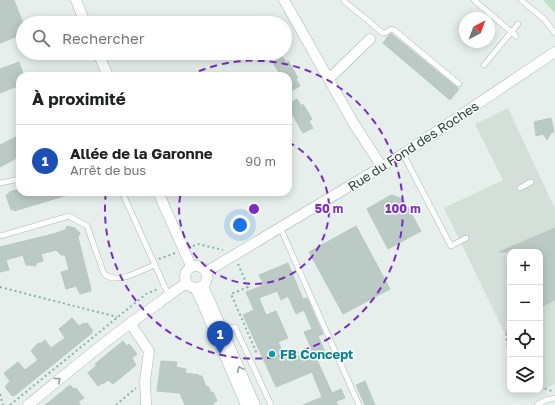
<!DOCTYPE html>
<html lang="fr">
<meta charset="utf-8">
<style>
body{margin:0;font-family:"Golos Text",sans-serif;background:#f2f2f2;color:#202124}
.controls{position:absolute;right:12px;bottom:12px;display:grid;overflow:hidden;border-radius:8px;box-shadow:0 2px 10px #0003}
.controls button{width:36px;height:36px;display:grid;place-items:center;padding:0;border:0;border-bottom:1px solid #e0e0e0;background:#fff;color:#202124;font:20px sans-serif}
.compass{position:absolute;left:459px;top:12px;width:36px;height:36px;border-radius:50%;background:#fff;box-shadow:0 2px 10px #0003;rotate:41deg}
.you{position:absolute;left:240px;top:225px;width:14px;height:14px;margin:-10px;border:3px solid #fff;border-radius:50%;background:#1a73e8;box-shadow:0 0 0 6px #1a73e833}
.badge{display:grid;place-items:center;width:26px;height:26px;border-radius:50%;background:#7f4e3f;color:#fff;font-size:13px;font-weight:700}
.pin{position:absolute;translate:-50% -33px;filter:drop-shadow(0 1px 2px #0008)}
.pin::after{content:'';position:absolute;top:21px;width:14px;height:12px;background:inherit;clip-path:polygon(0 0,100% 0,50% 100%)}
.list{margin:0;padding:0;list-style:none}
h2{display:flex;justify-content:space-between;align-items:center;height:52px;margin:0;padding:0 16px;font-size:17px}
h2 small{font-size:13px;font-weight:400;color:#757577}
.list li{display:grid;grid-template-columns:26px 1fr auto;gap:12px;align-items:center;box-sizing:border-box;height:72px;padding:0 16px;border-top:1px solid #e0e0e0}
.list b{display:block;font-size:15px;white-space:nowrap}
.list p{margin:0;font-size:13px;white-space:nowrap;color:#757577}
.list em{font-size:13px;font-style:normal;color:#757577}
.icon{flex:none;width:22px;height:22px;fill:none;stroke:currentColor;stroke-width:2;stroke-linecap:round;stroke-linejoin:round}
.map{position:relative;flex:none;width:555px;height:405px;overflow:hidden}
.search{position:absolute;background:#fff;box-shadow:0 2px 10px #0003;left:16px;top:16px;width:276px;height:44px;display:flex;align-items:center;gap:10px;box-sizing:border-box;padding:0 14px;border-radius:22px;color:#757577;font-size:15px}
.panel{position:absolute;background:#fff;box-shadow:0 2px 10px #0003;left:16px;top:72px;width:276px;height:124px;border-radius:12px}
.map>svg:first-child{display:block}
.built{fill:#d4dfda}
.green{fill:#bfe0c8}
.building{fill:#bbcac4;stroke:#b8c9c2;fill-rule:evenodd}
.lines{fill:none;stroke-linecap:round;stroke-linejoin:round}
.service-casing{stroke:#a8b8b2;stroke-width:6}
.minor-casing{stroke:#a8b8b2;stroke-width:11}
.path{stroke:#86b3a5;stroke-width:2;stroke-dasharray:2 3;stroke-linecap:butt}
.service{stroke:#fff;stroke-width:5}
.minor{stroke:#fff;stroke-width:10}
.oneway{stroke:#92a09c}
.ring{fill:none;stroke:#7b2cbf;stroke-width:2;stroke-dasharray:7 5}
.culture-dot{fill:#0f9aa8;stroke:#f7fbf9;stroke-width:1.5}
.labels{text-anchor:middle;stroke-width:3;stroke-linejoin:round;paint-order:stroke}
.street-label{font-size:13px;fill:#24423a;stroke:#f7fbf9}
.culture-label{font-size:13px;font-weight:bold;fill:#0d838f;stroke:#f7fbf9;text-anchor:start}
.centre{fill:#7b2cbf;stroke:#f7fbf9;stroke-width:2}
.ring-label{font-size:12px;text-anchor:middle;font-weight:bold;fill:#7b2cbf;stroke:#f7fbf9;stroke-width:3;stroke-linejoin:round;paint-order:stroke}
</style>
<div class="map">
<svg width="555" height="405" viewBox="0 0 555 405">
<rect width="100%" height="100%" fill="#e6efeb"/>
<path class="built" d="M508 108 555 209V384L538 392 537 390H540V252H510V339L508 340 444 208 503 180 475 124Z"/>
<path class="green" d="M543 0H555V13Z"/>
<path class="building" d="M0 0H14L23 23V34L0 43Z
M390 34H392L459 89 450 100 383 43Z
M283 57 287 64 288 60 298 78 296 79 300 86 288 93V76H281L273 63Z
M19 62 24 76H20V85L0 93V69Z
M297 99 301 106 303 104 312 119 309 121 313 128 303 133 288 107V104Z
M551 118 554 132 551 133 547 140 543 134 536 136 534 122Z
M20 135V156L0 167V145Z
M20 189V192H70L71 194 14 211 13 209 11 210 6 195 9 194V192Z
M391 195 403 199 421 231 388 249 367 209Z
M67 226 75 228 80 233 78 237 91 289H90L91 291 80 294 76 286 66 289 61 272 69 270 65 255H61L56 250 41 254 43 261 36 263V266L26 265 23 255 6 260 9 270 0 272V247L53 234 65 230Z
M356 226 390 289 343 314 309 252Z
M555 228V300L540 307V252H499Z
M288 263 303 299 307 298 323 334 318 336 326 354 316 358 332 393 341 389 345 398 336 401 338 405H303L322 397 312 372 276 387 243 315 254 310 246 292 264 285 259 275ZM277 291 281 300 288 296 296 314 304 310 312 329 304 332 312 350 287 361 278 342 288 338 276 311 266 315 259 298Z
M72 318 79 326 84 323 85 324 87 323 93 331 92 332V333L14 396 13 395 12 396 5 387 10 381 4 373 18 362 25 370 38 360 31 351 38 343 40 344 45 340 51 348 65 338 59 329Z
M123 341 127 346 129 344 137 354 132 358 136 365 113 384 108 380 103 384 102 383 98 386 88 373 97 365 95 364Z
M161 361 177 362 176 367 186 369 185 373 199 375V376H202L206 387 208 386 211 393 213 392 217 401 213 403 214 405H185L180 393 157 391Z
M365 381 375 405H365L356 385Z
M70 385 74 389 76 388 84 398 78 402 81 405H45Z"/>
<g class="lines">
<g class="service-casing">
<path id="service" d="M474 0 516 36
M521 0 544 19 555 33
M344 1 383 33H385L391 29 394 30 459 84
M484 65 518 24
M403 154 451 246 466 238
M0 183 20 179
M520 188 531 182
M122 192 169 296
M280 227 359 405
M0 236 69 216 87 226 104 274C117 285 140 271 154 265
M221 327H235L271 405
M537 405 546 400 555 398"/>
</g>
<g class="minor-casing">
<path id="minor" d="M76 0 85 23
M284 0 354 124 382 167
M98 53 108 76
M328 78 333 75 370 39
M158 192 191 266
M185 277a11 11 0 1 1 22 0a11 11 0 1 1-22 0Z
M206 272 403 154 555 52
M203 286 255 405
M195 288 201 300 246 405
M132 321 134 329 149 351 145 381 146 405
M28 405C71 370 113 334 159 303 168 296 176 289 186 284"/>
</g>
<path class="path" d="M193 246 198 244 223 250
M159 259 175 253
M238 264 248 287 231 294 257 354
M0 287 117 317
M510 324C505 336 505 339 510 351
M540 387 552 391
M0 394 3 405
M10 405 146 294 158 289
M116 405 136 388"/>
<use href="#service" class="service"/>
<use href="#minor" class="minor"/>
</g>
<defs><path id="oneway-chevron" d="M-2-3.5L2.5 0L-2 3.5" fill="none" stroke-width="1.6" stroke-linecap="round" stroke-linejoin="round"/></defs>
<g class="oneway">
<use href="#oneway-chevron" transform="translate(240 369) rotate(-114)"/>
<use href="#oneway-chevron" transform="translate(58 380) rotate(-39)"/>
</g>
<g class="ring">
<path d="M288 142A75 75 0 1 1 181 192"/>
<path d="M188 76A149 149 0 1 1 106 192"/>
</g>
<circle class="culture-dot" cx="272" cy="354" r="4"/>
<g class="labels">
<g class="street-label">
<text transform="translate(413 146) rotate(-33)" y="5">Rue du Fond des Roches</text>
</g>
<g class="culture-label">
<text x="280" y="359">FB Concept</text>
</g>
</g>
<circle cx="254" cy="209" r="6" class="centre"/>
<g class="ring-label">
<text x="329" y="213">50 m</text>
<text x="403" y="213">100 m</text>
</g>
</svg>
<div class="controls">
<button>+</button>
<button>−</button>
<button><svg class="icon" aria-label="locate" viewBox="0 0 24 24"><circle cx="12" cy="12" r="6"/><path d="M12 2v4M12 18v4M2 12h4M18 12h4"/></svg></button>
<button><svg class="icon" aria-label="layers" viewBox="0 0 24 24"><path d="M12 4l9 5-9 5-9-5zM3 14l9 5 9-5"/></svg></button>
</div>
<svg class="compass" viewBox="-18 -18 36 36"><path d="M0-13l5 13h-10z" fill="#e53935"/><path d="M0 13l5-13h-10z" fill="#757577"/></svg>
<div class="you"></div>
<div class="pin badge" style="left:220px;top:354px;background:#1a4fb4">1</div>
<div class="search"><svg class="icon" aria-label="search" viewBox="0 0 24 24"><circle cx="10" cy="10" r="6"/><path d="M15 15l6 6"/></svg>Rechercher</div>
<section class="panel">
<h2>À proximité<small></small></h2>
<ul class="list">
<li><span class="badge" style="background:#1a4fb4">1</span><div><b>Allée de la Garonne</b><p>Arrêt de bus</p></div><em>90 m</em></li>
</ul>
</section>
</div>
